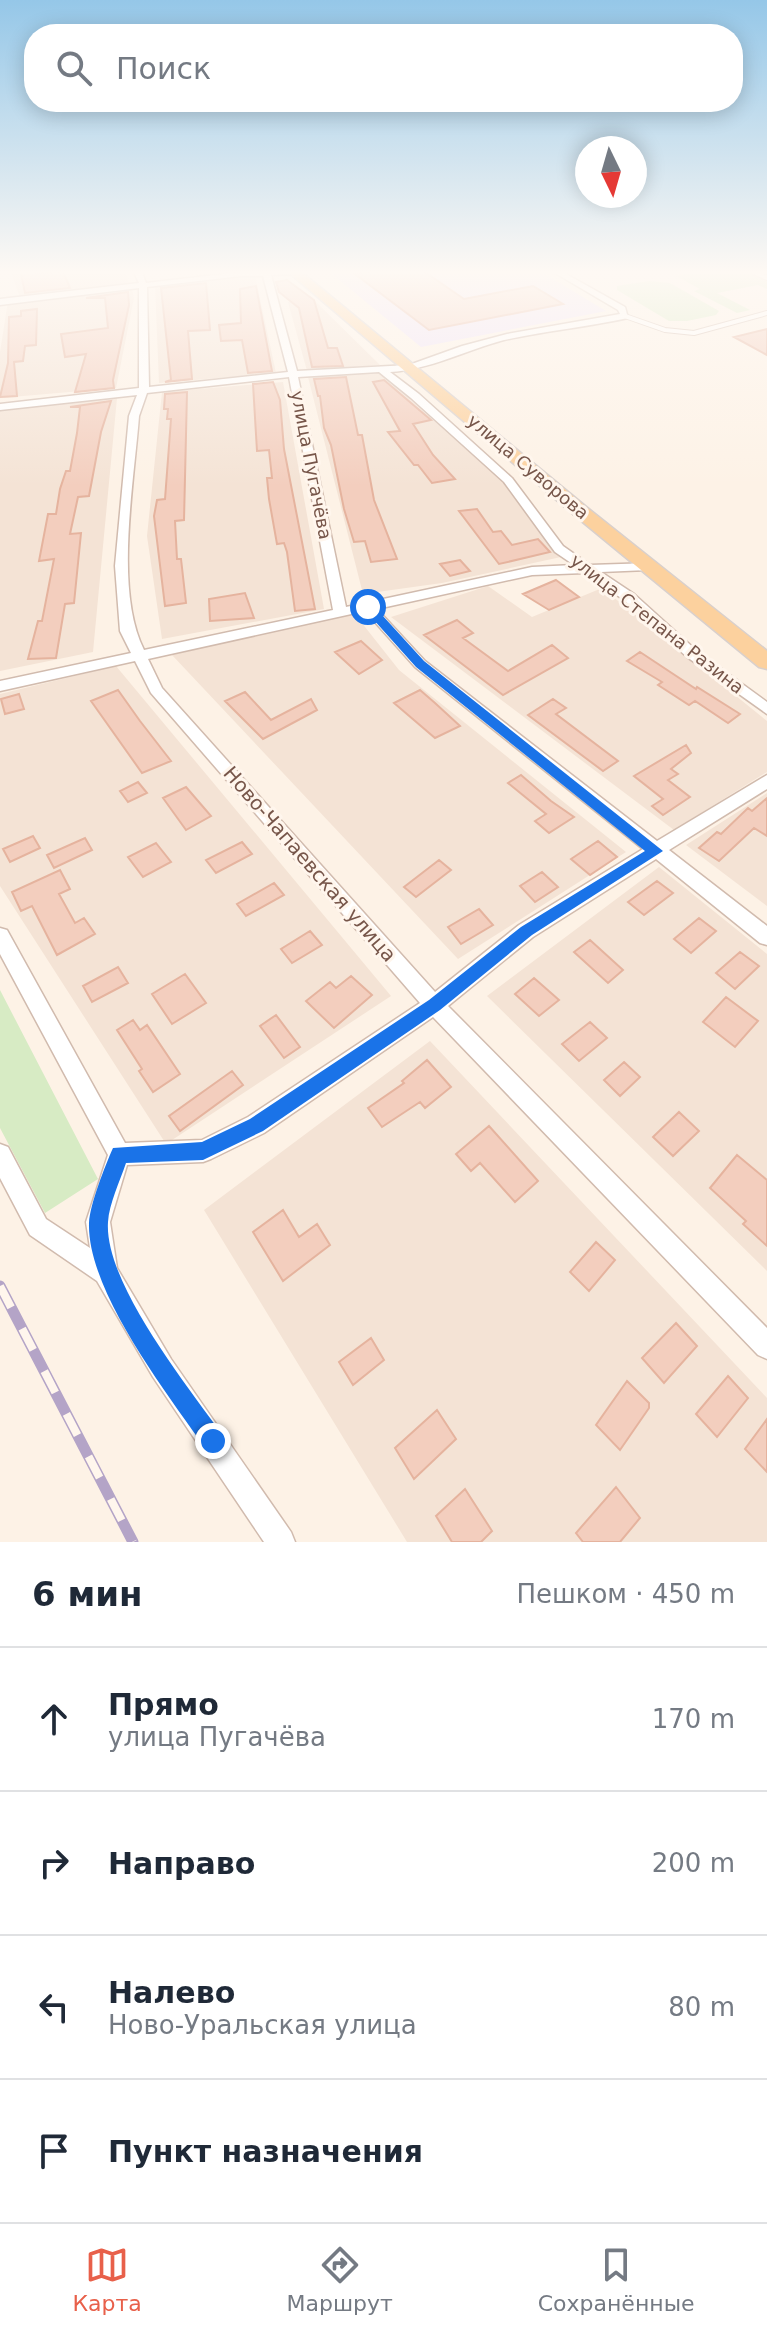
<!DOCTYPE html>
<html lang="ru">
<meta charset="utf-8">
<style>
body{margin:0;font-family:"DejaVu Sans",sans-serif;background:#f6f6f7;color:#1f2937}
.compass{position:absolute;left:575px;top:136px;width:72px;height:72px;border-radius:50%;background:#fff;box-shadow:0 4px 20px #0003;rotate:175deg}
.stop{position:absolute;width:24px;height:24px;margin:-18px;border:6px solid #1a73e8;border-radius:50%;background:#fff}
.stop.end{background:#1a73e8;border-color:#fff;box-shadow:0 2px 8px #0008}
.list{margin:0;padding:0;list-style:none}
h2{display:flex;justify-content:space-between;align-items:center;height:104px;margin:0;padding:0 32px;font-size:34px}
h2 small{font-size:26px;font-weight:400;color:#747a83}
.list li{display:grid;grid-template-columns:52px 1fr auto;gap:24px;align-items:center;box-sizing:border-box;height:144px;padding:0 32px;border-top:2px solid #e0e1e3}
.list b{display:block;font-size:30px;white-space:nowrap}
.list p{margin:0;font-size:26px;white-space:nowrap;color:#747a83}
.list em{font-size:26px;font-style:normal;color:#747a83}
.icon{flex:none;width:44px;height:44px;fill:none;stroke:currentColor;stroke-width:2;stroke-linecap:round;stroke-linejoin:round}
.map{position:relative;flex:none;width:767px;height:1542px;overflow:hidden}
.search{position:absolute;background:#fff;box-shadow:0 4px 20px #0003;left:24px;right:24px;top:24px;height:88px;display:flex;align-items:center;gap:20px;box-sizing:border-box;padding:0 28px;border-radius:32px;color:#747a83;font-size:30px}
.sheet{height:680px;background:#fff}
nav{display:flex;justify-content:space-around;align-items:center;box-sizing:border-box;height:112px;border-top:2px solid #e0e1e3;background:#fff;font-size:22px;color:#747a83}
nav a{display:grid;justify-items:center;gap:4px}
nav .on{color:#e8604a}
.map>svg:first-child{display:block}
.residential{fill:#f4e3d5}
.education{fill:#efe3f9}
.green{fill:#d7ebc4}
.building{fill:#f3cebe;stroke:#e5b39e;stroke-width:2}
.lines{fill:none;stroke-linecap:round;stroke-linejoin:round}
.lane-casing{stroke:#d1bbae;stroke-width:6}
.street-casing{stroke:#d1bbae;stroke-width:3}
.primary-casing{stroke:#d9d0cc;stroke-width:3}
.lane{stroke:#fff;stroke-width:4}
.street{fill:#fff;fill-rule:evenodd}
.primary{fill:#fcd19e;fill-rule:evenodd}
.rail-casing{stroke:#b4a4c7;stroke-width:11}
.rail{stroke:#fff6ed;stroke-width:8;stroke-dasharray:24;stroke-linecap:butt}
.route{fill:#1a73e8}
.labels{text-anchor:middle;stroke-width:6;stroke-linejoin:round;paint-order:stroke}
.far-street-label{font-size:18px;fill:#77564a;stroke:#fff6ed}
.street-label{font-size:20px;fill:#77564a;stroke:#fff6ed}
</style>
<div class="map">
<svg width="767" height="1542" viewBox="0 0 767 1542">
<rect width="100%" height="100%" fill="#fdf2e6"/>
<path class="residential" d="M10 270H124L129 283 20 297Z
M255 275 276 373 159 383 155 285Z
M131 287 134 298 116 388 0 398V352L8 301Z
M314 300 380 365 307 371 288 302Z
M379 371 501 480 561 557 442 583 363 594 308 377Z
M283 382 324 609 162 639 147 536 162 392Z
M117 398 93 652 0 671V409Z
M488 586 532 617 602 588 767 721V772L674 830 391 617Z
M354 613 399 670 626 852 458 959 172 655Z
M116 666 391 996 166 1144 0 886V694Z
M767 793V906L686 845Z
M659 867 767 954V1271L487 996Z
M430 1041 767 1398V1542H407L204 1210Z"/>
<path class="education" d="M327 270H538L606 311 421 347Z"/>
<path class="green" d="M709 270H746L767 279V289L758 285 717 293 750 310 737 313 694 291 700 289 676 276Z
M649 281 670 283 719 311 716 315 687 321H669L617 290V286Z
M0 990 98 1179 45 1213 0 1128Z"/>
<path class="building" d="M20 270H35L37 274 63 271 70 288 25 293Z
M379 270H422L464 299 533 286 563 304 429 330 355 274Z
M287 280 314 300 328 348H337L343 366 312 367 299 308 279 292 276 282Z
M206 283 210 330 188 331 192 379 165 382 171 380 161 288Z
M256 286 272 371 248 373 242 340 221 341 219 325 241 323 240 289Z
M128 292 129 305 113 380 114 388 75 392 86 354 65 357 61 334 108 328 105 298H86Z
M37 309 36 345 25 346 23 361 14 362 17 396 0 397 8 363 9 317 21 316V311Z
M767 329V355L734 337Z
M346 377 358 435H362L374 500 397 559 371 562 365 541 354 542 344 509 331 445 324 428 320 396H318L314 379Z
M384 380 431 420 413 424 433 455 455 479 432 483 418 465H414L388 432 400 431 373 382Z
M273 382 280 400 284 449 315 609 295 611 287 552 284 543 277 544 269 499 267 478H272L269 450 257 451 253 384Z
M187 392 184 520 175 521 177 559H181L186 603 165 606 154 516 157 500 165 499 171 419H167L168 409H164L165 394Z
M111 401 101 432 89 496 78 497 70 534 81 533 74 603 65 604 56 658 28 659 38 621H42L54 559 39 561 48 514H56L60 489 66 471H70L77 433 80 407H70Z
M477 509 493 532 501 531 512 545 538 539 550 552 499 564 459 511Z
M460 560 470 571 450 576 440 564Z
M556 580 579 597 549 610 523 594Z
M245 593 254 618 210 621 209 599Z
M457 620 473 633 463 638 508 671 552 645 568 658 503 695 424 635Z
M361 641 382 660 359 674 335 652Z
M640 652 696 689 697 687 740 714 728 723 695 701 689 705 658 685 662 682 627 661Z
M118 690 140 721 171 761 142 773 91 701Z
M420 690 435 703 460 726 435 738 394 703Z
M245 692 271 720 311 699 317 710 263 739 225 701Z
M19 694 24 709 5 714 1 699Z
M553 699 566 708 556 714 618 761 603 771 528 715Z
M686 745 691 753 671 769 678 774 668 780 690 797 663 815 652 806 663 799 634 776Z
M521 775 551 801 574 817 549 833 535 821 546 814 508 783Z
M138 782 147 793 128 802 120 791Z
M186 787 211 816 186 830 163 798Z
M767 798V836L754 828 719 861 699 848 717 832 721 834 748 808 752 811Z
M33 836 40 848 10 862 3 849Z
M85 838 92 850 54 868 47 855Z
M598 841 617 857 590 875 571 859Z
M242 842 252 854 216 873 206 860Z
M156 843 171 862 143 877 128 857Z
M439 860 451 870 416 897 404 887Z
M60 870 70 889 59 894 75 923 84 918 95 934 57 955 32 906 21 911 12 892Z
M542 872 558 887 535 902 520 886Z
M657 881 673 893 644 915 628 902Z
M274 883 284 895 246 916 237 904Z
M479 909 493 925 461 944 448 927Z
M699 918 716 931 691 953 674 939Z
M310 931 322 945 292 963 281 949Z
M590 940 623 970 608 983 574 952Z
M740 952 759 966 735 989 716 973Z
M118 967 128 983 92 1002 83 986Z
M185 974 206 1003 172 1024 152 994Z
M351 976 372 995 334 1028 306 1001 330 982 336 988Z
M534 978 559 1000 539 1016 515 994Z
M726 997 758 1021 735 1047 703 1022Z
M276 1015 300 1047 284 1058 260 1026Z
M133 1020 140 1030 147 1025 180 1074 153 1092 139 1071 142 1069 117 1030Z
M590 1022 607 1038 579 1061 562 1044Z
M427 1060 451 1087 425 1108 420 1102 382 1127 368 1108 404 1083 402 1081Z
M624 1062 640 1077 620 1096 604 1080Z
M232 1071 243 1085 180 1131 169 1116Z
M679 1112 699 1131 673 1156 653 1137Z
M489 1126 538 1181 515 1202 480 1163 471 1171 456 1154Z
M737 1155 767 1180V1246L743 1224 746 1221 710 1188Z
M283 1210 299 1237 317 1224 330 1245 283 1281 253 1232Z
M596 1242 615 1260 589 1291 570 1272Z
M676 1323 697 1346 664 1383 642 1358Z
M371 1338 384 1360 353 1385 339 1362Z
M728 1376 748 1398 717 1437 696 1414Z
M627 1381 649 1403V1408L620 1450 596 1425Z
M437 1410 456 1439 414 1479 395 1448Z
M767 1419V1472L745 1449Z
M616 1487 640 1518 620 1542H583L576 1533Z
M465 1489 492 1531 481 1542H452L436 1516Z"/>
<g class="lines">
<g class="lane-casing">
<path id="lane" d="M749 270 767 278
M625 316 665 330 694 333 767 313"/>
</g>
<g class="street-casing">
<path id="street" d="M133 270H141L146 283 241 272 297 270 294 274 271 275 297 371 409 365 462 346 507 334 620 314 618 310 550 270H559L625 307 628 318C587 327 545 331 504 340 466 350 429 370 390 372L419 394 512 478 563 546 590 565 652 563 654 566 648 570 601 572 634 594 697 651 767 702V714L687 657 624 600 585 573 532 575 377 609 425 661 657 841 767 775V789L669 850 767 926V945L760 943 656 859 533 937 448 1006 767 1328V1359L758 1355 433 1017 264 1133 211 1159 203 1162 127 1165 110 1222 117 1268 171 1359 291 1532 295 1542H264L153 1377 97 1281 30 1235 0 1178V1144L8 1147 46 1219 90 1248 86 1222 108 1155 0 954V928L7 930 125 1143 202 1140 248 1117 420 1003 151 693 135 661 0 691V681L131 653 120 631 115 566 129 416 137 395 0 410V404L139 388V288L0 305V299L139 283ZM241 276H263L288 372 149 387 147 287ZM379 372 411 398 504 482 555 552 574 565 532 567 346 607 298 377ZM289 377 333 610 144 650C114 591 134 483 139 416L147 393ZM365 611 415 667 643 849 519 925 435 992 162 688 148 659Z"/>
</g>
<g class="primary-casing">
<path id="primary" d="M286 270H299L585 506 767 651V669L759 667 573 514Z"/>
</g>
<use href="#lane" class="lane"/>
<use href="#street" class="street"/>
<use href="#primary" class="primary"/>
<g class="rail-casing">
<path id="rail" d="M0 1286 133 1542"/>
</g>
<use href="#rail" class="rail"/>
</g>
<linearGradient id="sky" x2="0" y2="1"><stop stop-color="#95c7e8"/><stop offset="0.56" stop-color="#fef9f4"/><stop offset="1" stop-color="#fef9f4" stop-opacity="0"/></linearGradient>
<rect width="767" height="486" fill="url(#sky)"/>
<path class="route" d="M364 604H372L424 661 663 851 532 935 440 1010 263 1131 203 1160 126 1163C120 1181 109 1204 108 1222 104 1282 186 1384 221 1433L224 1441 221 1448 213 1452 205 1448C167 1393 87 1291 89 1223 90 1204 105 1166 113 1148L202 1142 250 1119 429 1000 521 927 645 851 416 667 364 609Z"/>
<g class="labels">
<g class="far-street-label">
<text transform="translate(311 465) rotate(79)" y="6">улица Пугачёва</text>
<text transform="translate(528 467) rotate(40)" y="6">улица Суворова</text>
<text transform="translate(657 624) rotate(38)" y="6">улица Степана Разина</text>
</g>
<g class="street-label">
<text transform="translate(310 864) rotate(49)" y="7">Ново-Чапаевская улица</text>
</g>
</g>
</svg>
<svg class="compass" viewBox="-18 -18 36 36"><path d="M0-13l5 13h-10z" fill="#e53935"/><path d="M0 13l5-13h-10z" fill="#747a83"/></svg>
<div class="stop" style="left:368px;top:607px"></div>
<div class="stop end" style="left:213px;top:1441px"></div>
<div class="search"><svg class="icon" aria-label="search" viewBox="0 0 24 24"><circle cx="10" cy="10" r="6"/><path d="M15 15l6 6"/></svg>Поиск</div>
</div>
<section class="sheet">
<h2>6 мин<small>Пешком · 450 m</small></h2>
<ul class="list">
<li><svg class="icon" aria-label="ahead" viewBox="0 0 24 24"><path d="M12 20V5M6 11l6-6 6 6"/></svg><div><b>Прямо</b><p>улица Пугачёва</p></div><em>170 m</em></li>
<li><svg class="icon" aria-label="right" viewBox="0 0 24 24"><path d="M7 20v-9h11M14 6l5 5-5 5"/></svg><div><b>Направо</b></div><em>200 m</em></li>
<li><svg class="icon" aria-label="left" viewBox="0 0 24 24"><path d="M17 20v-9H6M10 6l-5 5 5 5"/></svg><div><b>Налево</b><p>Ново-Уральская улица</p></div><em>80 m</em></li>
<li><svg class="icon" aria-label="arrive" viewBox="0 0 24 24"><path d="M6 21V4h12l-3 4 3 4H6"/></svg><div><b>Пункт назначения</b></div></li>
</ul>
</section>
<nav>
<a class="on"><svg class="icon" aria-label="map" viewBox="0 0 24 24"><path d="M3 6l6-2 6 2 6-2v14l-6 2-6-2-6 2zM9 4v14M15 6v14"/></svg>Карта</a>
<a><svg class="icon" aria-label="directions" viewBox="0 0 24 24"><path d="M12 3l9 9-9 9-9-9zM9 14v-3h6M13 9l2 2-2 2"/></svg>Маршрут</a>
<a><svg class="icon" aria-label="saved" viewBox="0 0 24 24"><path d="M7 4h10v16l-5-4-5 4z"/></svg>Сохранённые</a>
</nav>
